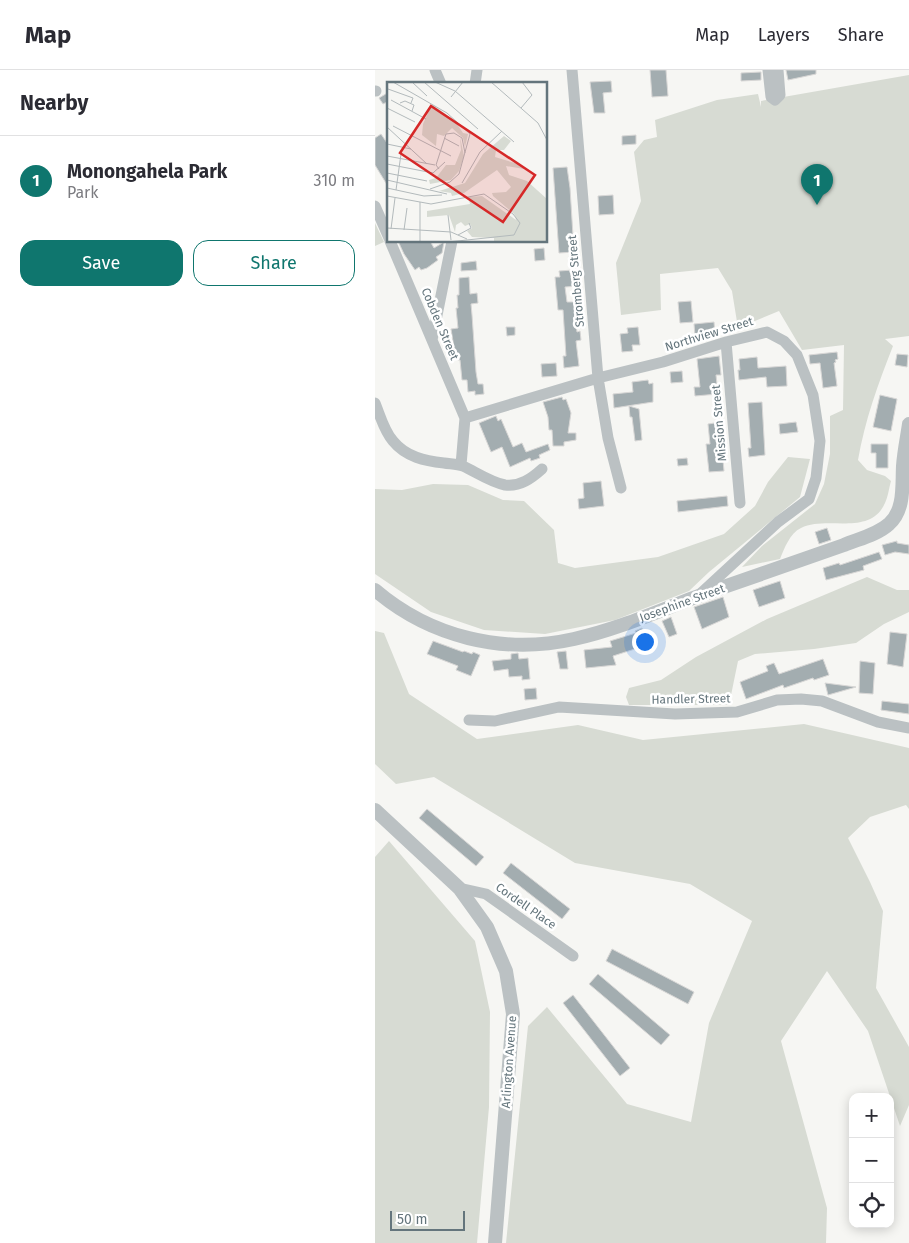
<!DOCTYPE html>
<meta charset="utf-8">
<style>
body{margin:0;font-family:"Fira Sans",sans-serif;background:#f2f2f3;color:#2b2b33}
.controls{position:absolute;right:15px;bottom:15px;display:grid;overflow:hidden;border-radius:10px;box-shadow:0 2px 12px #0003}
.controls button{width:45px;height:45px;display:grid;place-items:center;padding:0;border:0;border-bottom:1px solid #e1e1e2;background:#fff;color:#2b2b33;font:25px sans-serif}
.scale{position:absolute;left:15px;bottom:12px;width:75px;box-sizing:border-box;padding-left:5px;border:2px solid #64757c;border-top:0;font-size:14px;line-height:18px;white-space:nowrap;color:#64757c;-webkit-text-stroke:4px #fff;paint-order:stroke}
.you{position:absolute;left:269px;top:571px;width:18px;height:18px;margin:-12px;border:4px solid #fff;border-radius:50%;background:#1a73e8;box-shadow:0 0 0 8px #1a73e833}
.badge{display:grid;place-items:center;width:32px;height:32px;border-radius:50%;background:#0f766e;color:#fff;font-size:16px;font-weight:700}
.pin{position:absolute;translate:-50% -41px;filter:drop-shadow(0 1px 2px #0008)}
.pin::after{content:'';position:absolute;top:26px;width:18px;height:15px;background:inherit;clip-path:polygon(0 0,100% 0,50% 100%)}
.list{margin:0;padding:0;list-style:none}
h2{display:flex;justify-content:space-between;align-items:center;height:65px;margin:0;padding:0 20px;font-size:21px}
h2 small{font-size:16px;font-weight:400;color:#7c7c81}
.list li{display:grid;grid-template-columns:32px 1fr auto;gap:15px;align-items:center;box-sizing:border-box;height:90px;padding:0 20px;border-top:1px solid #e1e1e2}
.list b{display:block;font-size:19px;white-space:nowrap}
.list p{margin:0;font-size:16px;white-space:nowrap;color:#7c7c81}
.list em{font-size:16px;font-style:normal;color:#7c7c81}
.actions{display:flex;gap:10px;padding:15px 20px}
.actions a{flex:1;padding:11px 0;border:1px solid #0f766e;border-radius:15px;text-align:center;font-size:18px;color:#0f766e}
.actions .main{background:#0f766e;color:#fff}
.icon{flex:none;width:28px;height:28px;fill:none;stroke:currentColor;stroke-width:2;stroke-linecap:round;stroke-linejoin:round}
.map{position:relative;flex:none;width:534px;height:1173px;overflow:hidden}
header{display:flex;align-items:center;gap:30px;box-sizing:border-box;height:70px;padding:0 25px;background:#fff;border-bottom:1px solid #e1e1e2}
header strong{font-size:24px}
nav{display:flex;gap:28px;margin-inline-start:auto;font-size:18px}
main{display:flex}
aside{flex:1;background:#fff}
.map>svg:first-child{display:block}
.green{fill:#d7dbd3}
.building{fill:#a3adb0;stroke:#d8d7d6}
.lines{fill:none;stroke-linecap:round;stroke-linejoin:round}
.minor{stroke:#bbc1c3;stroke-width:11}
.tertiary{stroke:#bbc1c3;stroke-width:14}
.labels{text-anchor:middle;stroke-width:5;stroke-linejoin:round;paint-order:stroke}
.street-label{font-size:12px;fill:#64757c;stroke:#fff}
.inset-road{fill:none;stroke:#b3babc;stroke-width:1}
.view{fill:#d62828;fill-opacity:0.15;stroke:#d62828;stroke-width:2.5}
.inset-edge{fill:none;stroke:#64757c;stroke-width:2.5}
</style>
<header>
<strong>Map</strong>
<nav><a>Map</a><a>Layers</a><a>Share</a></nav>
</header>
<main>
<aside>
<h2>Nearby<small></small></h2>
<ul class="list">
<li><span class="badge">1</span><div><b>Monongahela Park</b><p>Park</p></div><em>310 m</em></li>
</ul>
<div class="actions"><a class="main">Save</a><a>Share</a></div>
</aside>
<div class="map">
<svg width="534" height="1173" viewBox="0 0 534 1173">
<rect width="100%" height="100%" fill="#f6f6f3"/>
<path class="green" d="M534 5V266L510 269 518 276C503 314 490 350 483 390L492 400 510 406 516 411C514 418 513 427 510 433 495 467 452 445 426 458 415 463 409 479 405 489L367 497 387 476 440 434 449 414 455 384V346L468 340 469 275 427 280 404 241 363 258 357 221 343 198 285 204 286 240 246 245 241 193 266 131 259 82 269 70 282 67 280 50 342 30 383 24 386 37V31Z
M0 153 9 172 0 176Z
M413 387 435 389 425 427 334 502 314 521 240 550 170 564 109 560 56 542 0 504V419L27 420 58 414 93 415 128 430 149 431 179 460 183 493 200 498 283 487 349 464 380 436 393 412Z
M492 507 522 520H534V542L509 554 481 573 439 579 380 584 363 591 354 635H254L251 627 254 618 286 610 321 587 392 549Z
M0 561 9 563 34 624 102 669 203 655 268 670 429 654 534 678V739L531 735 495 747 473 768 495 812 508 841 501 918 534 977V1035L525 1056 493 961 452 901 406 971 452 1138 451 1173H131L153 956 172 937 252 1034 316 1052 334 953 377 851 315 814 200 793 59 707 21 714 0 694Z
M14 771 100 871 115 942 114 1037 102 1173H0V787Z"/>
<path class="building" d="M275 0H291L293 26 277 27Z
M411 0H441V4L413 10Z
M386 2V10L366 11V3Z
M236 11 237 22 228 23 230 43H219L215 12Z
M14 22V31L8 34 4 28Z
M6 64 14 76V118L0 95V68Z
M261 65V74L247 75V66Z
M192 97 195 118 199 182 184 183 178 98Z
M238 125 239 144 224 145 223 126Z
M23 171H55L59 178 69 172 67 183 61 187 63 190 52 198 46 200 44 197 40 200 29 184Z
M169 178 170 190 160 191 159 179Z
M101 191 102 200 86 201V193Z
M198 200V208L203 207V216L190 217 192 232H199V237L203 236 204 246H200L202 262 205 261 206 270 201 271 204 296 189 298 188 286H191L188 240H183L180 207H185L184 201Z
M94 207 95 224 102 223 103 233 96 234 97 245 101 302 103 314H108L109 324 100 325V321L93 322 92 310H87L85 290H81L76 259 83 258 81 238H83L82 225H84V208Z
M316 231 318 252 305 253 303 232Z
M339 252 340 264 320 266 319 254Z
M131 257H140V265L132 266Z
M263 257 265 275H257L258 281 247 282 245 264 253 263 252 258Z
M462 282 463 289 460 290 461 292 459 293 462 316 448 318 445 293 435 294 434 285Z
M522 284 533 285 532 297 520 295Z
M344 286 346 305H341L343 324 320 326 319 317H325L322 289Z
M382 287 383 298 411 296 412 316 392 317 391 307 364 310 363 300H365L364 289Z
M181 293 182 306 167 307 166 294Z
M307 301 308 312 296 313 295 302Z
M273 310 274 314 278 313V332L239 338 238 324 258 322 257 312Z
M505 325 522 329 516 361 498 357Z
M187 327 188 330 191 329 196 343 193 363H201V370L189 372V376H178L177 360H174L173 347 168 332Z
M387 332 390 385 374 387 373 378H376L373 333Z
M254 336 264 339 267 370 260 371 257 347H255Z
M121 346 123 351 126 349 138 377 147 373 151 382 173 374 175 380 164 385 165 388 156 391 155 388 135 397 127 377 116 382 104 353Z
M347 352 350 380V390H348L349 401 334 402 331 374H335L333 354Z
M421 352 423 362 405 364 404 354Z
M496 374H513V398H501V383H496Z
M312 388 313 395 303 396 302 389Z
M226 411 229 436 204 439 203 429 209 428 208 413Z
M352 426 353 436 303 442 302 431Z
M452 458 456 470 444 474 440 462Z
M522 471V473L534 475V484L520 482 510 485 507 475Z
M504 482 507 489 488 496 489 500 451 510 448 498 464 493 465 495Z
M405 511 410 528 384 537 378 520Z
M348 527 354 547 327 559 319 537Z
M296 547 302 564 294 567 287 551Z
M267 558 274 577 266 579V577L238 586 241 595 211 598 209 580 237 577 235 571 261 563 260 561Z
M515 562 532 564 528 597 512 594Z
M58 571 88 582 89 581 97 584 98 582 105 585 96 606 81 600 83 596 52 584Z
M191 581 193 599H185L182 582Z
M143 583 144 589 153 588 155 609 147 610V606L134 607 133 599 119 601 117 591 136 589V584Z
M448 589 454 605 439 610 438 608 409 618 408 615 371 629 365 612 393 601 391 596 399 593 404 604Z
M485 591 500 593 498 624 484 623Z
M450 613 481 617 453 625Z
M161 618 162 629 150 630 149 619Z
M507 631 534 634V644L506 640Z
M52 739 109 787 101 796 44 748Z
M136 793 195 839 187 849 128 803Z
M237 879 319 922 313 934 231 891Z
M223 904 295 965 286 975 214 914Z
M198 925 255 998 245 1006 188 933Z"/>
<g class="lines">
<path class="minor" d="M60 0 66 14
M197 0 223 308 233 368 246 418
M393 0 396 27 400 30 405 25 403 0
M100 14 102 0
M0 21H1
M0 136 14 168
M15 171 90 348
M57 270 77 171
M351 272 365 433
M0 333C5 345 9 361 18 371 31 387 50 391 69 393 75 394 82 394 88 396 101 402 115 412 130 415 145 417 157 408 167 399
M86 395 90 348 223 308 288 292 351 272 392 262 409 271 422 285 438 325 445 371 441 408 434 429 403 452 324 525
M94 650 120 651 184 637 300 644 362 642 402 630 426 629 447 631 503 652 534 658
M84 818 111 824 198 886"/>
<path class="tertiary" d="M0 520C55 567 128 585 199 569 240 560 279 543 318 528 368 510 418 493 469 475 483 469 502 465 514 454 530 440 527 415 528 396 529 382 532 368 534 354
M0 740 84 818 112 857 131 901 138 944 120 1173"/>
</g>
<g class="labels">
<g class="street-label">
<text transform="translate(201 211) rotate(-95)" y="4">Stromberg Street</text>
<text transform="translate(65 254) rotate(67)" y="4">Cobden Street</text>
<text transform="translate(334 264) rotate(-17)" y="4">Northview Street</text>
<text transform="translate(344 353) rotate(-95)" y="4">Mission Street</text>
<text transform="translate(307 533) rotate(-20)" y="4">Josephine Street</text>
<text transform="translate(316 629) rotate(-1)" y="4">Handler Street</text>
<text transform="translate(151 836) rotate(35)" y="4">Cordell Place</text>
<text transform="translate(134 992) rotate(-86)" y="4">Arlington Avenue</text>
</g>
</g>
<g transform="translate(12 12)">
<rect width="160" height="160" fill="#f6f6f3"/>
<path d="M45 22 68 39 76 51 81 52 78 65 76 56 65 46 57 54 50 52 49 64 35 53 36 42ZM117 54 124 59 117 68H109L108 75 134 83 137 87 119 84 122 93 140 99 160 117V160H107V156L85 155 80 149 85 146 83 142 78 144 74 140 69 143 68 150 62 133 40 135V129L83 122 81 115 95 114 129 138 127 132 106 114 105 111 119 110 124 105 110 88 77 111 65 114 64 111 52 109 78 101 96 72ZM73 55 77 74 72 89 64 98 43 102 42 98 49 96 59 83H68L74 68Z" fill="#d7dbd3"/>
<path class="inset-road" d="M6 0 60 31 83 52 72 92 63 100 43 107M25 0 40 14M37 0 91 47M48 0 68 9 127 60M104 0 151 41 160 58M1 7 26 16 24 21M64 15 76 0M4 18 39 37M13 21 18 19 27 23 25 29M0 26 28 40M134 26 145 13 135 0M6 44 64 74M0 45 40 82M57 56 72 64M0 62 24 67M0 74 48 83M0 82 46 91 58 80M52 87 49 83 59 52 67 51 75 56 78 71M0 91 40 99M0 98 60 112M75 101 93 70 115 49M0 106 37 114 55 113M9 108 14 72M0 114 44 122 97 112 126 132 133 141 127 153 61 160M33 120V160M61 133 64 158M0 146 64 150 80 157M4 147 8 116M17 148 20 126M71 153 84 146 82 141"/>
<path class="view" d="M44 24 148 93 116 140 13 71Z"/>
<rect width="160" height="160" class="inset-edge"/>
</g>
</svg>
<div class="controls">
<button>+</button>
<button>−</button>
<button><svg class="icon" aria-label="locate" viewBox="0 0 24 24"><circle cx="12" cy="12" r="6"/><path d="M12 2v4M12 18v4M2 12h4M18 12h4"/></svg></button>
</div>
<div class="scale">50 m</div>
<div class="you"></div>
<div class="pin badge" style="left:442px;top:135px">1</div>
</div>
</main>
